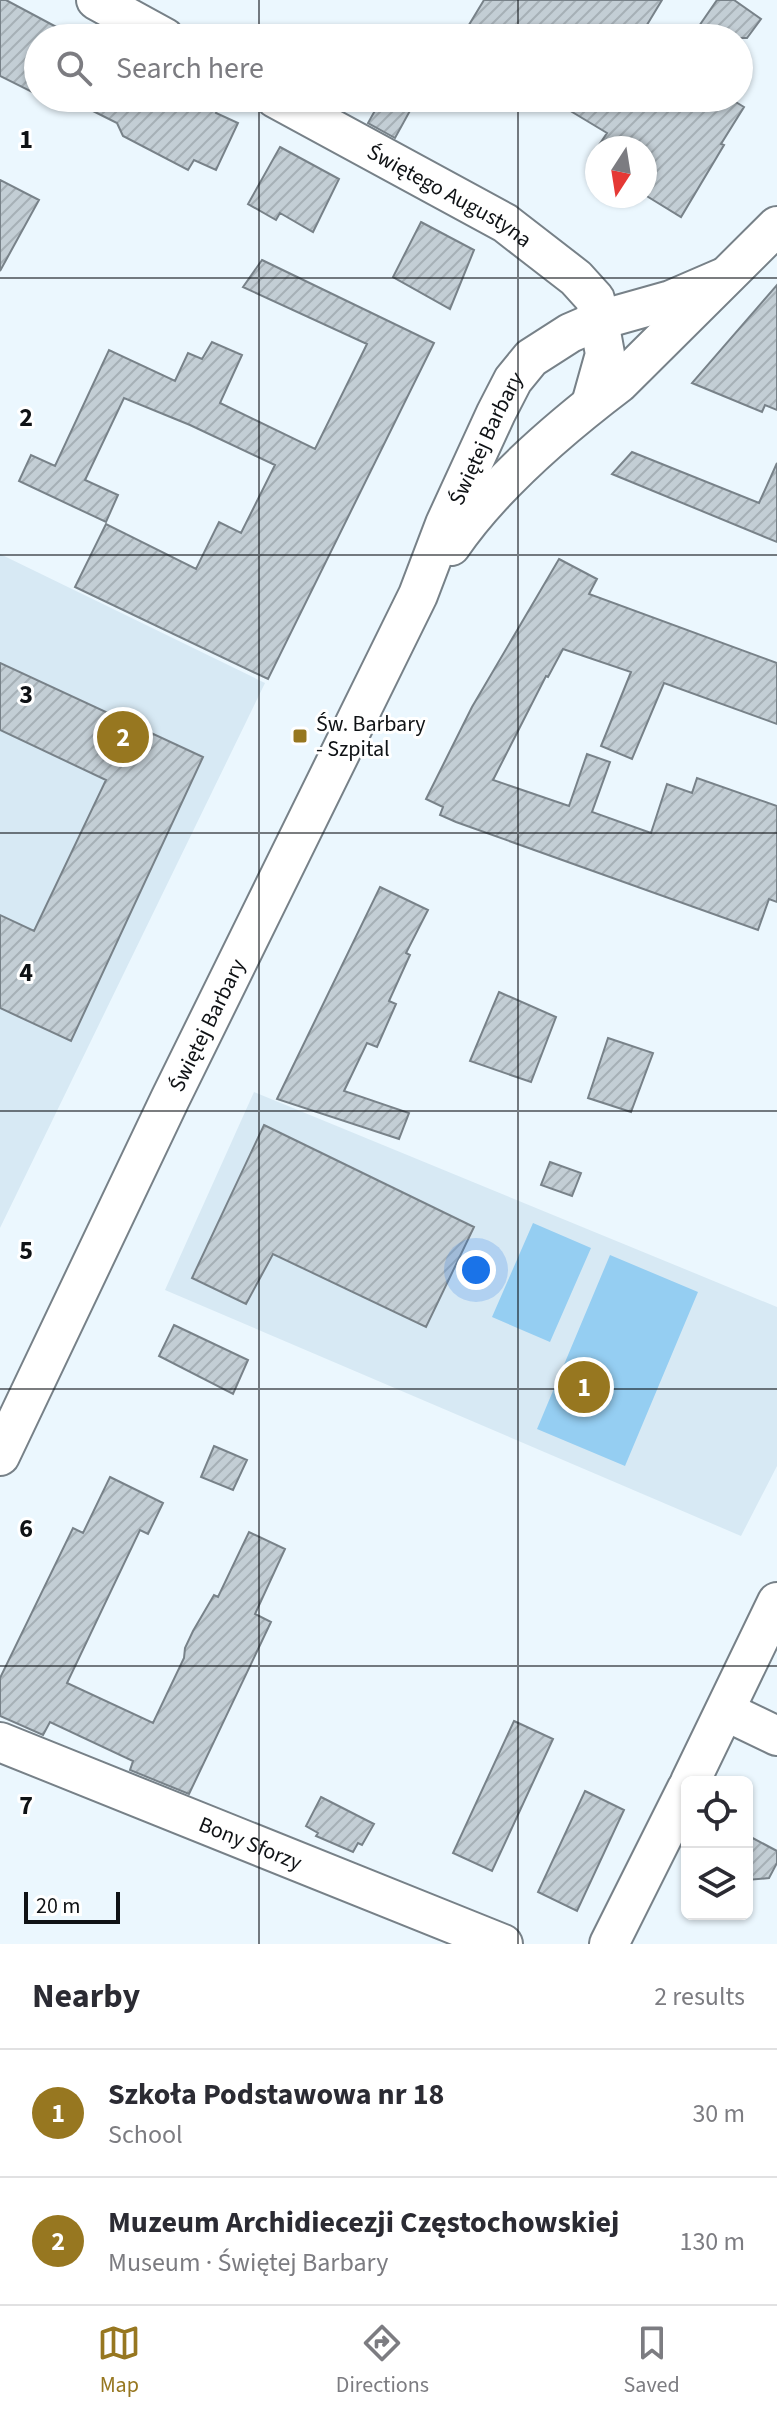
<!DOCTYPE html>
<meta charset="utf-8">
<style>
body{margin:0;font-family:"Source Sans 3",sans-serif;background:#f7f7f7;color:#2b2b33}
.controls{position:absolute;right:24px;bottom:24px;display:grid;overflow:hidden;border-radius:12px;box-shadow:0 2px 6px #0004}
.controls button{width:72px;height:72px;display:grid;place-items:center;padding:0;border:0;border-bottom:2px solid #e1e1e2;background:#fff;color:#2b2b33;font:40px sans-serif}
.compass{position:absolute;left:585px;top:136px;width:72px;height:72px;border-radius:50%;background:#fff;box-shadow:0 2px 6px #0004;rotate:192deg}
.scale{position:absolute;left:24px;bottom:20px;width:96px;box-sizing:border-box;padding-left:8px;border:4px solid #0f1215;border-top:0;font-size:22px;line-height:28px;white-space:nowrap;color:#0f1215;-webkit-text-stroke:6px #fff;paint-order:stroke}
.you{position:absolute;left:476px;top:1270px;width:28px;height:28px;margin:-20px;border:6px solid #fff;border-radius:50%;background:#1a73e8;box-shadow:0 0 0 12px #1a73e833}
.badge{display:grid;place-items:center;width:52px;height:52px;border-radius:50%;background:#977720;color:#fff;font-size:26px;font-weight:700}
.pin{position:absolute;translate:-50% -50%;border:4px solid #fff;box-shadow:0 2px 8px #0006}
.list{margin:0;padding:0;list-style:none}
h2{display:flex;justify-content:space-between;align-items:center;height:104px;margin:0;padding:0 32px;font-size:34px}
h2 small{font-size:26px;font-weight:400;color:#7c7c81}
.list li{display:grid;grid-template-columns:52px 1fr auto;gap:24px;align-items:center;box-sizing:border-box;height:128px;padding:0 32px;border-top:2px solid #e1e1e2}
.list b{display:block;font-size:30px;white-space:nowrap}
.list p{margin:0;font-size:26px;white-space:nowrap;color:#7c7c81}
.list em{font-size:26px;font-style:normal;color:#7c7c81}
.icon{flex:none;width:44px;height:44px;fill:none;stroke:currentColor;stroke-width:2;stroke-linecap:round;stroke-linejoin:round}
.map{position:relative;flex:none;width:777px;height:1944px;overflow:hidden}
.search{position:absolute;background:#fff;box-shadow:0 2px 6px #0004;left:24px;right:24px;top:24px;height:88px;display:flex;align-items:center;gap:20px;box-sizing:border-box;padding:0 28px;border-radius:44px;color:#7c7c81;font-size:30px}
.sheet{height:360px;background:#fff}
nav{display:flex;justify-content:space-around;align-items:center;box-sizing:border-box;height:112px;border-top:2px solid #e1e1e2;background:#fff;font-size:22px;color:#7c7c81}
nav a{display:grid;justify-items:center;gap:4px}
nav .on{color:#977720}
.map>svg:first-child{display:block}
.built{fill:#d7e9f4}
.pitch{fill:#95cef2}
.building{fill:url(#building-hatch);stroke:#788289;stroke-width:2}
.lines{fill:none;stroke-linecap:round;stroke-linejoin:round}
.minor-casing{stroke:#778188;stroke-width:42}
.minor{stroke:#fff;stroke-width:38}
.grid{fill:none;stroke:#0f1215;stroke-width:2;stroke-opacity:0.55}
.poi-dot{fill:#977720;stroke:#fff;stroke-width:3}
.labels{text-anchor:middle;stroke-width:6;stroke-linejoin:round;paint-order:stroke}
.street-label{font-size:22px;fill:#0f1215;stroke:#fff}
.poi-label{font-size:22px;fill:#0f1215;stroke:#fff;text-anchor:start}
.grid-label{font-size:26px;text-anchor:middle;font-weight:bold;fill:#0f1215;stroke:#fff;stroke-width:6;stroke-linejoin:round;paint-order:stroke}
</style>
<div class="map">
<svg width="777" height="1944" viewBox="0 0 777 1944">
<defs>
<pattern id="building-hatch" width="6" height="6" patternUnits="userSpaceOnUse" patternTransform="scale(2)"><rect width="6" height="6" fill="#c3ced5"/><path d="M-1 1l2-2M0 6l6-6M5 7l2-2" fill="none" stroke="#a6b0b6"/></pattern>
</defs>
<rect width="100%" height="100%" fill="#ebf7fe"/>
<path class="built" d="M0 554 265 683 0 1228Z
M254 1092 777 1307V1466L741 1536 165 1290Z"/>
<path class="pitch" d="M533 1223 591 1248 550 1342 492 1317Z
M610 1255 698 1292 625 1466 537 1429Z"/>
<path class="building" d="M0 0H6L77 38H38V95L0 76Z
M484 0H662L639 38H461Z
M717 0H734L761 19 747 38H710L697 29Z
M67 98H196L217 110 216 113 238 123 216 170 194 160 188 170 123 136 117 123Z
M382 98H417L395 138 368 123Z
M549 98H729L744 107 721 144 724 145 681 217 645 195V148H597L607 133Z
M280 147 339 179 313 232 280 213 276 220 248 204Z
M0 180 39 200 0 271Z
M421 222 474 250 450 309 393 277Z
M262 260 434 343 268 679 75 587 106 524 196 569 219 522 241 533 275 465 190 425 124 398 85 480 118 495 106 522 19 481 31 455 55 466 109 350 175 381 188 353 202 359 212 342 242 355 220 403 315 449 367 344 243 287Z
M777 285V410L765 405 762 412 692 383Z
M632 452 759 503 777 463V542L612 474Z
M559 559 597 579 589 594 777 663V724L664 683 632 759 601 746 631 672 563 649 548 677 546 676 493 780 569 806 587 754 610 762 592 812 651 833 667 784 692 793 697 778 777 806V902L769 899 758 930 456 822 440 815 443 807 426 799 472 707Z
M0 663 203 757 71 1041 0 1008V915L34 931 106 780 0 730Z
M380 887 428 910 406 953 410 955 389 1001 396 1004 377 1047 367 1043 344 1091 409 1113 399 1139 277 1099Z
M499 992 556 1017 531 1082 470 1061Z
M608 1038 653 1053 631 1112 588 1098Z
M264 1125 474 1227 426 1327 273 1254 246 1304 192 1278Z
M550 1162 581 1173 572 1196 541 1185Z
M174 1325 248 1360 233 1394 159 1356Z
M214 1446 247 1460 233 1490 201 1477Z
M110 1477 163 1503 148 1534 140 1530 67 1683 153 1723 184 1658 185 1648 193 1631 214 1595 218 1597 249 1532 285 1549 255 1614 271 1622 189 1794 130 1770 133 1761 50 1722 43 1735 0 1716V1678L73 1528 83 1533Z
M514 1721 553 1739 492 1871 453 1853Z
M585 1791 624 1810 577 1911 538 1892Z
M321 1797 374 1824 362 1845 358 1843 353 1852 316 1836 318 1833 306 1826Z
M747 1835 777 1851V1863L769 1878 747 1880Z"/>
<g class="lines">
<g class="minor-casing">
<g id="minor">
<path d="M96 0 165 38"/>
<path id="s1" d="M275 98 505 223 576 278 595 299 605 354 591 404"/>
<path d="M451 546C492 486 561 427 619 383L777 226"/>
<path id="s2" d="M0 1456 170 1099 418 595 445 524 496 413 513 380 531 358 570 333 600 320 671 300 722 278"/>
<path d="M725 1711 777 1736"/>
<path id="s3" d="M0 1742 503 1944"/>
<path d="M690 1782 777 1602"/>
<path d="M609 1944 687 1788"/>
</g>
</g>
<use href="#minor" class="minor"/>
</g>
<path class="grid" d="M259 0V38M518 0V38M259 98V1944M518 98V1944M0 278H777M0 555H777M0 833H777M0 1111H777M0 1389H777M0 1666H777"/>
<rect class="poi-dot" x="292" y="728" width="16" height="16" rx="4"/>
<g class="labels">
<g class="street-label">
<text dy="8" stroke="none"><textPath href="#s1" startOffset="200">Świętego Augustyna</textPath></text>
<text dy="8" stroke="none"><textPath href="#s2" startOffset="1128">Świętej Barbary</textPath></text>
<text dy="8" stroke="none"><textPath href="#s2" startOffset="478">Świętej Barbary</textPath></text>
<text dy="8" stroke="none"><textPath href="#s3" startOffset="270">Bony Sforzy</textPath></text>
</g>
<g class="poi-label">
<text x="316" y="731">Św. Barbary<tspan x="316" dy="25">- Szpital</tspan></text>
</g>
</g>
<g class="grid-label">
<text x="26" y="148">1</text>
<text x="26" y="426">2</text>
<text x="26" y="703">3</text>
<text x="26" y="981">4</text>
<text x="26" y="1259">5</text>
<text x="26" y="1537">6</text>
<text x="26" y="1814">7</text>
</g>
</svg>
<div class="controls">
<button><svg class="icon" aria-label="locate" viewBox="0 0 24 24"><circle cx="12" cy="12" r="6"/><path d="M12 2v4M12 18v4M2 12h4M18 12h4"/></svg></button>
<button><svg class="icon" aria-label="layers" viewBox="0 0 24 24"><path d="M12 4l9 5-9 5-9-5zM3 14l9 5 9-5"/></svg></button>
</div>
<svg class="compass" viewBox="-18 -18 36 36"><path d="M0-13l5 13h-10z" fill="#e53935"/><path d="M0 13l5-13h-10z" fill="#7c7c81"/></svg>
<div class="scale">20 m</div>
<div class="you"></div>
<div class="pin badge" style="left:584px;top:1387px">1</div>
<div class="pin badge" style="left:123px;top:737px">2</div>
<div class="search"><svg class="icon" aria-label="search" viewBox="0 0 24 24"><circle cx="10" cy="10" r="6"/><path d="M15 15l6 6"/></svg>Search here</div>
</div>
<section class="sheet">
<h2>Nearby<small>2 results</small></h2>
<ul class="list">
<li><span class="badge">1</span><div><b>Szkoła Podstawowa nr 18</b><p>School</p></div><em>30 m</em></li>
<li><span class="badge">2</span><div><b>Muzeum Archidiecezji Częstochowskiej</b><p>Museum · Świętej Barbary</p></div><em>130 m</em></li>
</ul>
</section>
<nav>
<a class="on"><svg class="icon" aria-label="map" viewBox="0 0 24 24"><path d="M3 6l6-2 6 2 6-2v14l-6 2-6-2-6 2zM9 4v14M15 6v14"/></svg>Map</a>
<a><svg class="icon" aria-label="directions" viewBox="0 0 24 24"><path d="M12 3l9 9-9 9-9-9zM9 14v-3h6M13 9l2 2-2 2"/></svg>Directions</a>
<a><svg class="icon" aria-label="saved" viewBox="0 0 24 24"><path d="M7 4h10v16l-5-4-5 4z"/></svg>Saved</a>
</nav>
